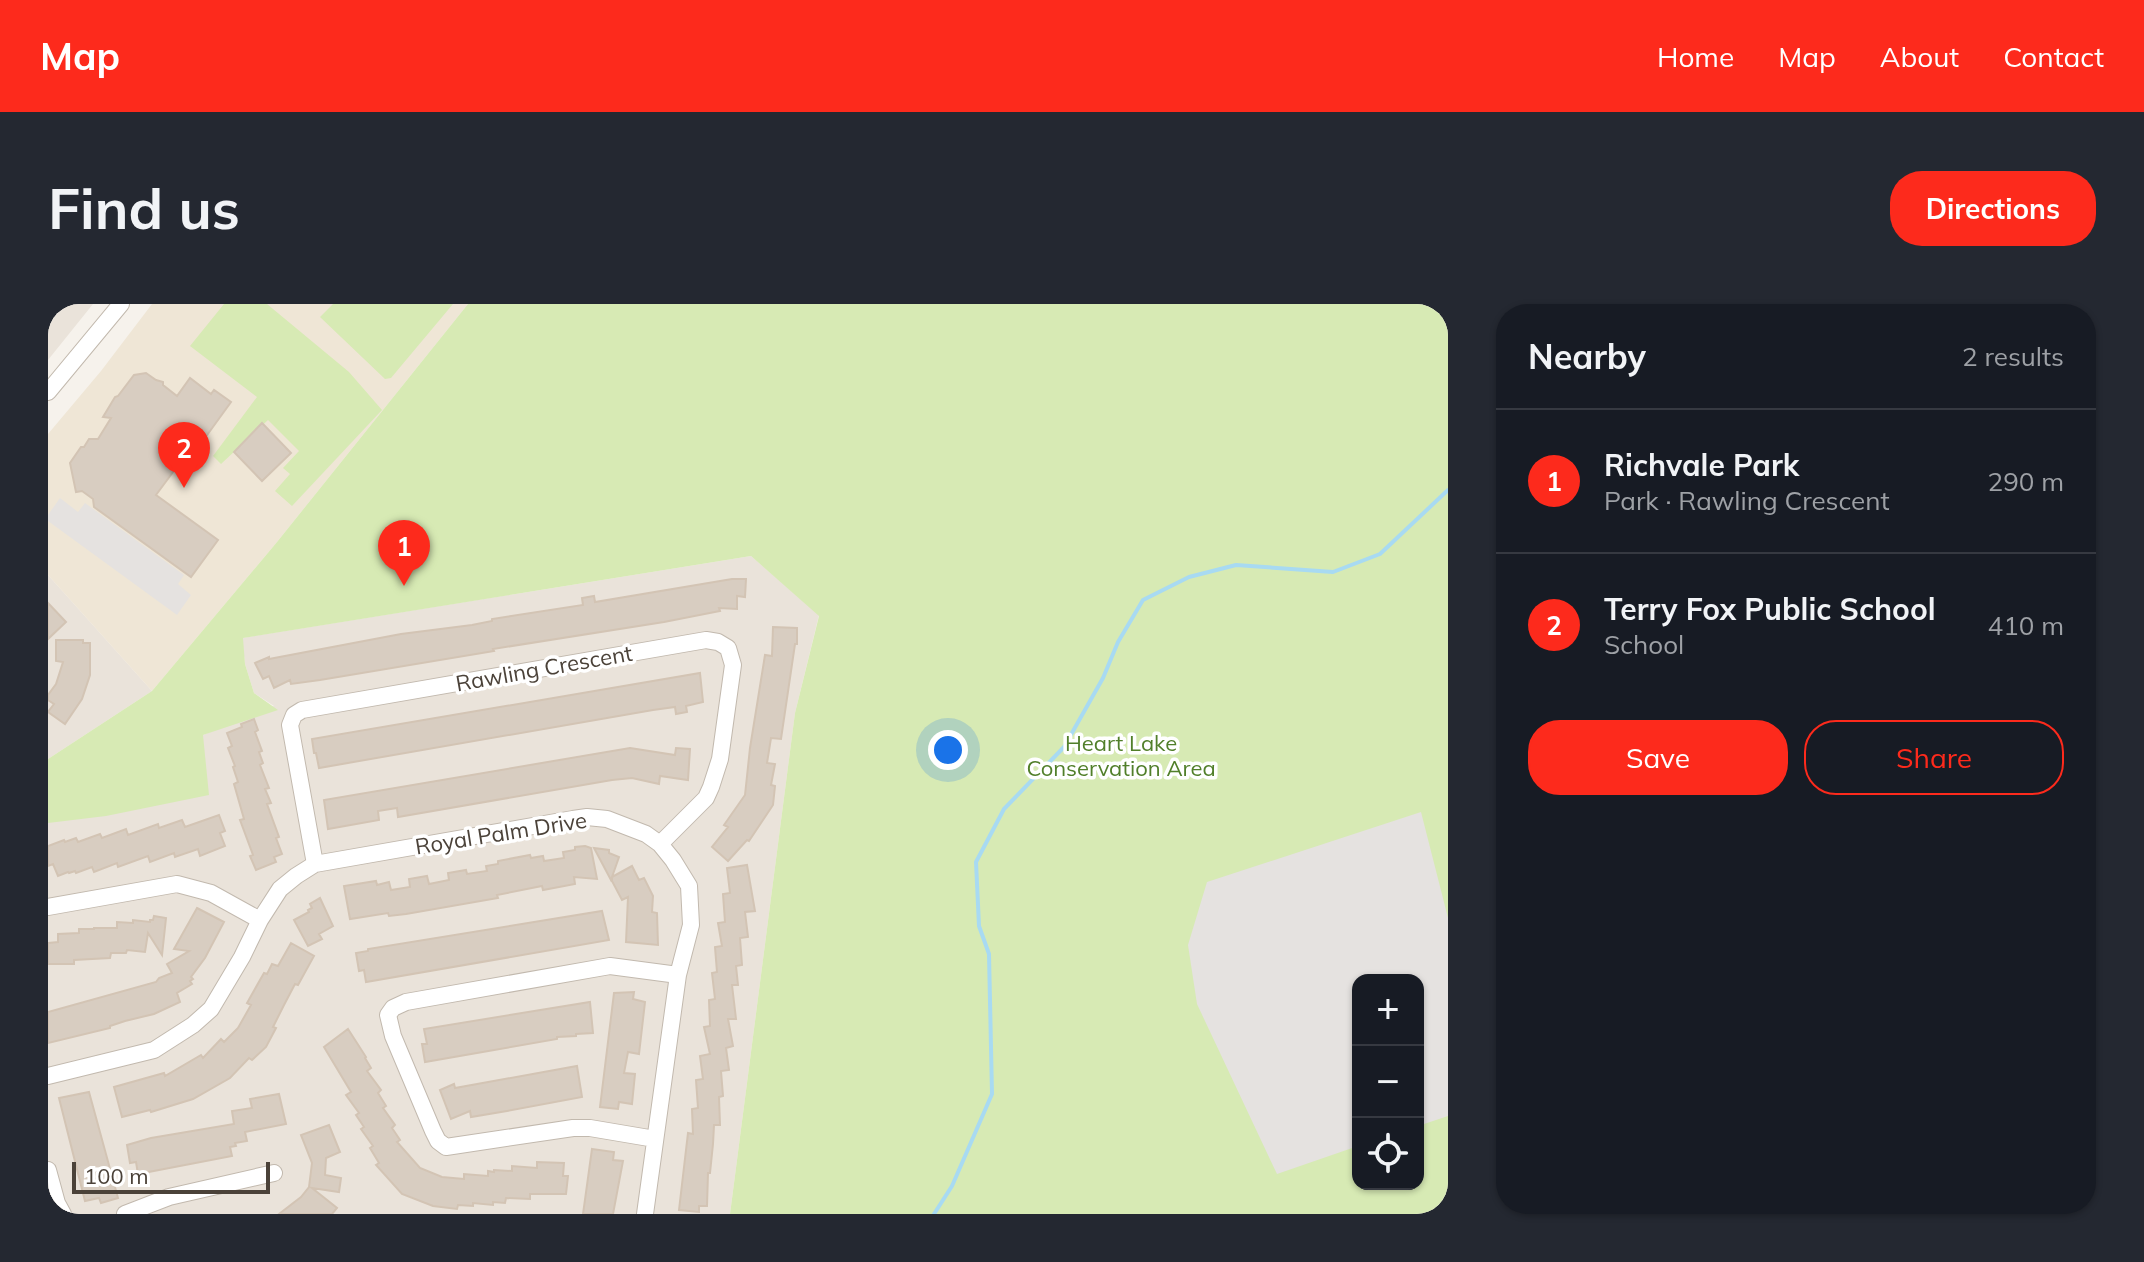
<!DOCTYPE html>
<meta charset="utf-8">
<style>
body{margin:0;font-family:Mulish,sans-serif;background:#242831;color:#f1f3f6}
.controls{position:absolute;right:24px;bottom:24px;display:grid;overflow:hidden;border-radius:16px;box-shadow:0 2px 6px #0004}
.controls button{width:72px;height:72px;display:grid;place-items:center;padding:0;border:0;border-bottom:2px solid #363941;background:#171b24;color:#f1f3f6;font:40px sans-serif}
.scale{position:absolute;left:24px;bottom:20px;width:198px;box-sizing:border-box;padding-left:8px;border:4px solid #4b4239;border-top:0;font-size:22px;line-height:28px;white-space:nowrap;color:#4b4239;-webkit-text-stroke:6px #fff;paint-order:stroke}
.you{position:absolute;left:900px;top:446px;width:28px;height:28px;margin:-20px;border:6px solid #fff;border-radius:50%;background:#1a73e8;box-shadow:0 0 0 12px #1a73e833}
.badge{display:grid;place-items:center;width:52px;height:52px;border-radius:50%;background:#fd2a1c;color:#fff;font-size:26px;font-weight:700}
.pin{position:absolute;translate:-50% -66px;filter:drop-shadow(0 2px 4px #0008)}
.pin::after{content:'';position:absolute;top:42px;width:28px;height:24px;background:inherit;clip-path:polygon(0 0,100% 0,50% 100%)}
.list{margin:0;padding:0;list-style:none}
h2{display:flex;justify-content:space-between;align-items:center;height:104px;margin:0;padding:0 32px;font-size:34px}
h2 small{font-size:26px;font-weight:400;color:#9ea1a6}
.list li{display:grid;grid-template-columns:52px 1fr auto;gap:24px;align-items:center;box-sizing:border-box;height:144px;padding:0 32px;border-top:2px solid #363941}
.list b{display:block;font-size:30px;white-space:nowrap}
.list p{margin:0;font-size:26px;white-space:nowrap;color:#9ea1a6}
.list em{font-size:26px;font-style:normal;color:#9ea1a6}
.actions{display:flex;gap:16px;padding:24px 32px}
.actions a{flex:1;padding:18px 0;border:2px solid #fd2a1c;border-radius:32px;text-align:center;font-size:28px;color:#fd2a1c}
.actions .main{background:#fd2a1c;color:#fff}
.icon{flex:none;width:44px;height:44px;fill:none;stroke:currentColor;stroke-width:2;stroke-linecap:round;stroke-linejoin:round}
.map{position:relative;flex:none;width:1400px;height:910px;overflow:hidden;border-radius:32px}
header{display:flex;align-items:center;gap:48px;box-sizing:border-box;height:112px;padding:0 40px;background:#fd2a1c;color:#fff}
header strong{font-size:38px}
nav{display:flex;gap:44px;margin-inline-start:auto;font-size:28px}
.intro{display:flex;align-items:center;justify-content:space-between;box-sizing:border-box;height:192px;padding:0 48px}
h1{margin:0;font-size:56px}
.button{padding:20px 36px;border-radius:32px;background:#fd2a1c;color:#fff;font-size:28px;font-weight:700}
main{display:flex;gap:48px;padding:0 48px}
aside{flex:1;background:#171b24;border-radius:32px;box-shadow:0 2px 6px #0004}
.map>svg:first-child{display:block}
.residential{fill:#eae3da}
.education{fill:#efe6d6}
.green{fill:#d7eab4;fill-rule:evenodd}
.parking{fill:#e5e2e0}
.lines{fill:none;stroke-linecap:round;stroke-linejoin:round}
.stream{stroke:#a8daf2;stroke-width:4}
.building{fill:#d8cdc1;stroke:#d3c4b4;stroke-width:2}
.minor-casing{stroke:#c2b9ae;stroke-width:18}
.minor{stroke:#fff;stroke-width:16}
.labels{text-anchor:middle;stroke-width:7;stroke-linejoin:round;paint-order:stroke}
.street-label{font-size:22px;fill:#4b4239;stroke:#fff}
.park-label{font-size:22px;fill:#517f2a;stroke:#fff}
</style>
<header>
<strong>Map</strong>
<nav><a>Home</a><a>Map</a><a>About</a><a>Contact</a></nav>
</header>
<div class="intro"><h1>Find us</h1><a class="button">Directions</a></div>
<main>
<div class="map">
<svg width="1400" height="910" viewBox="0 0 1400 910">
<rect width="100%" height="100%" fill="#f6f2ec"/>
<path class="residential" d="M0 0H45L0 56Z
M703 252 771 311 747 409 682 910H0V517L155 431 226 402 206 389 197 360 194 334Z
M0 271 104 387 0 455Z"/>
<path class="education" d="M104 0H420L229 238 104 387 0 271V130L53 67Z"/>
<path class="green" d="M176 0H219L301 68 334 106 244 202 227 187 242 170 235 164 251 147 220 116 173 160 165 152 209 93 142 42Z
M285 0H405L343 74 337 75 272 13Z
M420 0H1400V910H682L747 409 771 312 703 252 195 334 197 360 206 389 230 406 155 431 161 491 58 512 0 519V455L104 387 229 238ZM1310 676H1370V880H1310Z"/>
<path class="parking" d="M12 194 30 208 37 199 136 271 130 280 143 291 129 311 0 217V211Z
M1373 508 1400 614V812L1370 822V676H1310V842L1229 870 1149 700 1140 641 1159 578Z"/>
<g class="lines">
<path class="stream" d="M886 910 904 882 944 790 941 650 931 622 928 558 956 505 1016 443 1055 374 1070 338 1095 296 1141 273 1188 261 1285 268 1332 250 1400 186"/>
</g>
<path class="building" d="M98 69 108 76 115 78V81L129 92 142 74 163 90 166 86 183 98 133 167 128 164 108 191 170 236 143 273 46 203 45 195 34 187 28 188 22 159 33 143H36L41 135H50L63 114 55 113 67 93 70 92 86 71Z
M214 119 243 149 214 177 186 148Z
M684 275H698L697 293 689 292V305L671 304 672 307 616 318 445 345 446 347 272 376 243 380 242 376 226 384 221 372 215 375 207 359 221 353V355L353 330 424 321 444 317V315L535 301 534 294 546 292 547 298Z
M0 299 18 318 0 335Z
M725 323 749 324V340H747L733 435 723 434 719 459 727 460 723 481 727 482 725 501 701 537 699 536 680 557 664 543 680 523 676 521 697 491 702 444 717 351 724 352Z
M8 336H35V339H42V371L34 395 17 420 0 408 6 400 0 396V391L8 380 15 358 8 357Z
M652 369 655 398 638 402 639 408 628 410 627 403 605 406 271 464 268 449H266L264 435Z
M206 415 210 426 207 428 214 447 211 448 215 459 212 461 221 484 217 485 223 499 219 500 231 533 228 534 234 550 226 553 228 558 208 566 202 552 205 551 192 516 196 515 186 480 190 478 185 463 187 462 180 444 184 442 179 429 194 423 193 420Z
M582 444 627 451 628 444 642 445 640 476 612 472 611 480 584 474 564 476 350 513 349 504 330 507 331 516 280 525 276 496Z
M171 511 177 527 172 529 177 542 152 552 150 545 127 553 126 549 102 558 100 552 70 563 69 559 46 568 44 563 28 569 27 567 21 569 20 568 10 572 5 560 0 562V542L16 536 17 538 28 534 30 538 52 530 54 534 78 525 80 531 110 520 111 524 134 516 137 523Z
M537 542 543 544 549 575 526 573 527 580 495 586 494 582 449 591 450 594 358 610 341 612 340 609 302 615 296 582 328 577 329 581 341 578 343 586 362 583 361 575 379 572 381 580 401 576 400 569 418 566 419 570 439 567 438 562 450 560V557L482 551 483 554 495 552 496 557 516 554 515 548 527 546V543Z
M546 544 561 546V549L571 553 564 573 584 562 591 576 596 574 605 592 604 608 609 609 610 641 578 638 580 593 574 596 564 577V574L563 576Z
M699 561 707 607 697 608 700 633 692 634 694 661 688 662 690 681H684L688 715H680L685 742 678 744 681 766 673 767 675 792 671 793 672 821H666L665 840 662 869H660L659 902H651V908L631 906 640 829 645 830 644 805 650 804 648 776 655 775 652 752 662 750 656 723 662 722 661 696 667 695 664 669 669 668 667 643 674 642 670 619 677 618 675 590 682 589 679 564Z
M272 594 285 622 271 630 274 635 260 642 246 616 261 608 260 606 264 604 262 600Z
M149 604 176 618 157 654 143 673 145 675 142 677 144 680 129 689 132 698 106 710 77 717 62 722V724L0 739V708L108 678 111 674 124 669 119 660 141 647 126 645Z
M554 607 561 636 318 678 316 666 311 667 308 649 320 647V645Z
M106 612 118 614 114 651 100 629 97 648 79 646 78 649H63L62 654 26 656V660H0V639L10 638V630L31 629V625H46V624H69V618L85 619V616L102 618V616H105Z
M243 639 266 652 250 681 247 680 236 701 225 723 228 724 218 743 204 756 201 754 182 774 145 795 103 808 102 806 74 813 66 783 116 769 117 772 153 751 155 754 173 735 176 738 190 724 203 701 199 699 216 669 219 670 224 660 230 662Z
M586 688 585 695 597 698 591 750 580 748 576 769 587 770 584 800 571 798 570 805 552 803 566 689Z
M542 698 545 729 528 730V732L509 733V735L377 758 374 740H379L376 725Z
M300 725 318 753 317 754 323 764 319 767 333 786 330 789 338 802 335 804 347 821 344 824 352 836 349 838 372 864 394 873 416 875V870L440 872V867L446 868V866L464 867V862L489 864V858L516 859 515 872H520L518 890H482V895L458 894 457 899 445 898V901L425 899V902L410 901 409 905 385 902 354 890 328 861 331 859 322 844 325 842 313 825 316 823 308 811 311 809 298 791 303 788 276 743Z
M529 762 534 793 459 807 423 813 422 807 403 815 392 786 406 780 407 784Z
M41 788 70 894 53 899 51 894 37 897 11 794Z
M231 790 238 820 197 828 199 837 187 839 188 842 182 843 184 852 90 870 88 858 82 859 79 841 103 834 186 820 184 807 204 804 202 795Z
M281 821 292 848 278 854 277 871 293 874 291 888 264 884 289 904 284 910H231L253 893 261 883 264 859 253 831Z
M544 845 566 848 565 856 575 857 565 910H535Z"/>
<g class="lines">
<g class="minor-casing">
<path id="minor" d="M0 88 73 0
M267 560 242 421 246 411 254 406 658 336 670 338 680 344 685 361 672 455 663 483 658 494 612 540
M0 603 129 580 163 589 212 616
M0 772 106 746 145 721 163 705 194 653 212 616 232 585 248 572 267 560 525 515 539 513 559 515 598 530 612 540 625 556 641 582 643 621 630 671 597 910
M607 835 542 824H525L398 843 390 837 385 827 345 732 340 711 345 704 358 698 562 662 630 671
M0 866 9 899 15 910
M77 910 121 893 226 869"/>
</g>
<use href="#minor" class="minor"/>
</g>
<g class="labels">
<g class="street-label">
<text transform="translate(496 364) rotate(-10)" y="8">Rawling Crescent</text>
<text transform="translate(453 529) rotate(-9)" y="8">Royal Palm Drive</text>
</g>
<g class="park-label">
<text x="1073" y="447">Heart Lake<tspan x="1073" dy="25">Conservation Area</tspan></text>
</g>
</g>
</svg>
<div class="controls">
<button>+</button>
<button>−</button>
<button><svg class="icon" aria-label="locate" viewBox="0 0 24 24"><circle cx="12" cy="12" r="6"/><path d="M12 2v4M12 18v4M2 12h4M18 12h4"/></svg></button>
</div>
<div class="scale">100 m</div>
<div class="you"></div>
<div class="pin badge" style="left:356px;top:282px">1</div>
<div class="pin badge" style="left:136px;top:184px">2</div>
</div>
<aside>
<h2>Nearby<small>2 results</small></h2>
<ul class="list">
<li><span class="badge">1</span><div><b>Richvale Park</b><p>Park · Rawling Crescent</p></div><em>290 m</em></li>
<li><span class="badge">2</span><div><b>Terry Fox Public School</b><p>School</p></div><em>410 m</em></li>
</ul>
<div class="actions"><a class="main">Save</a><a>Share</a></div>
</aside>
</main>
